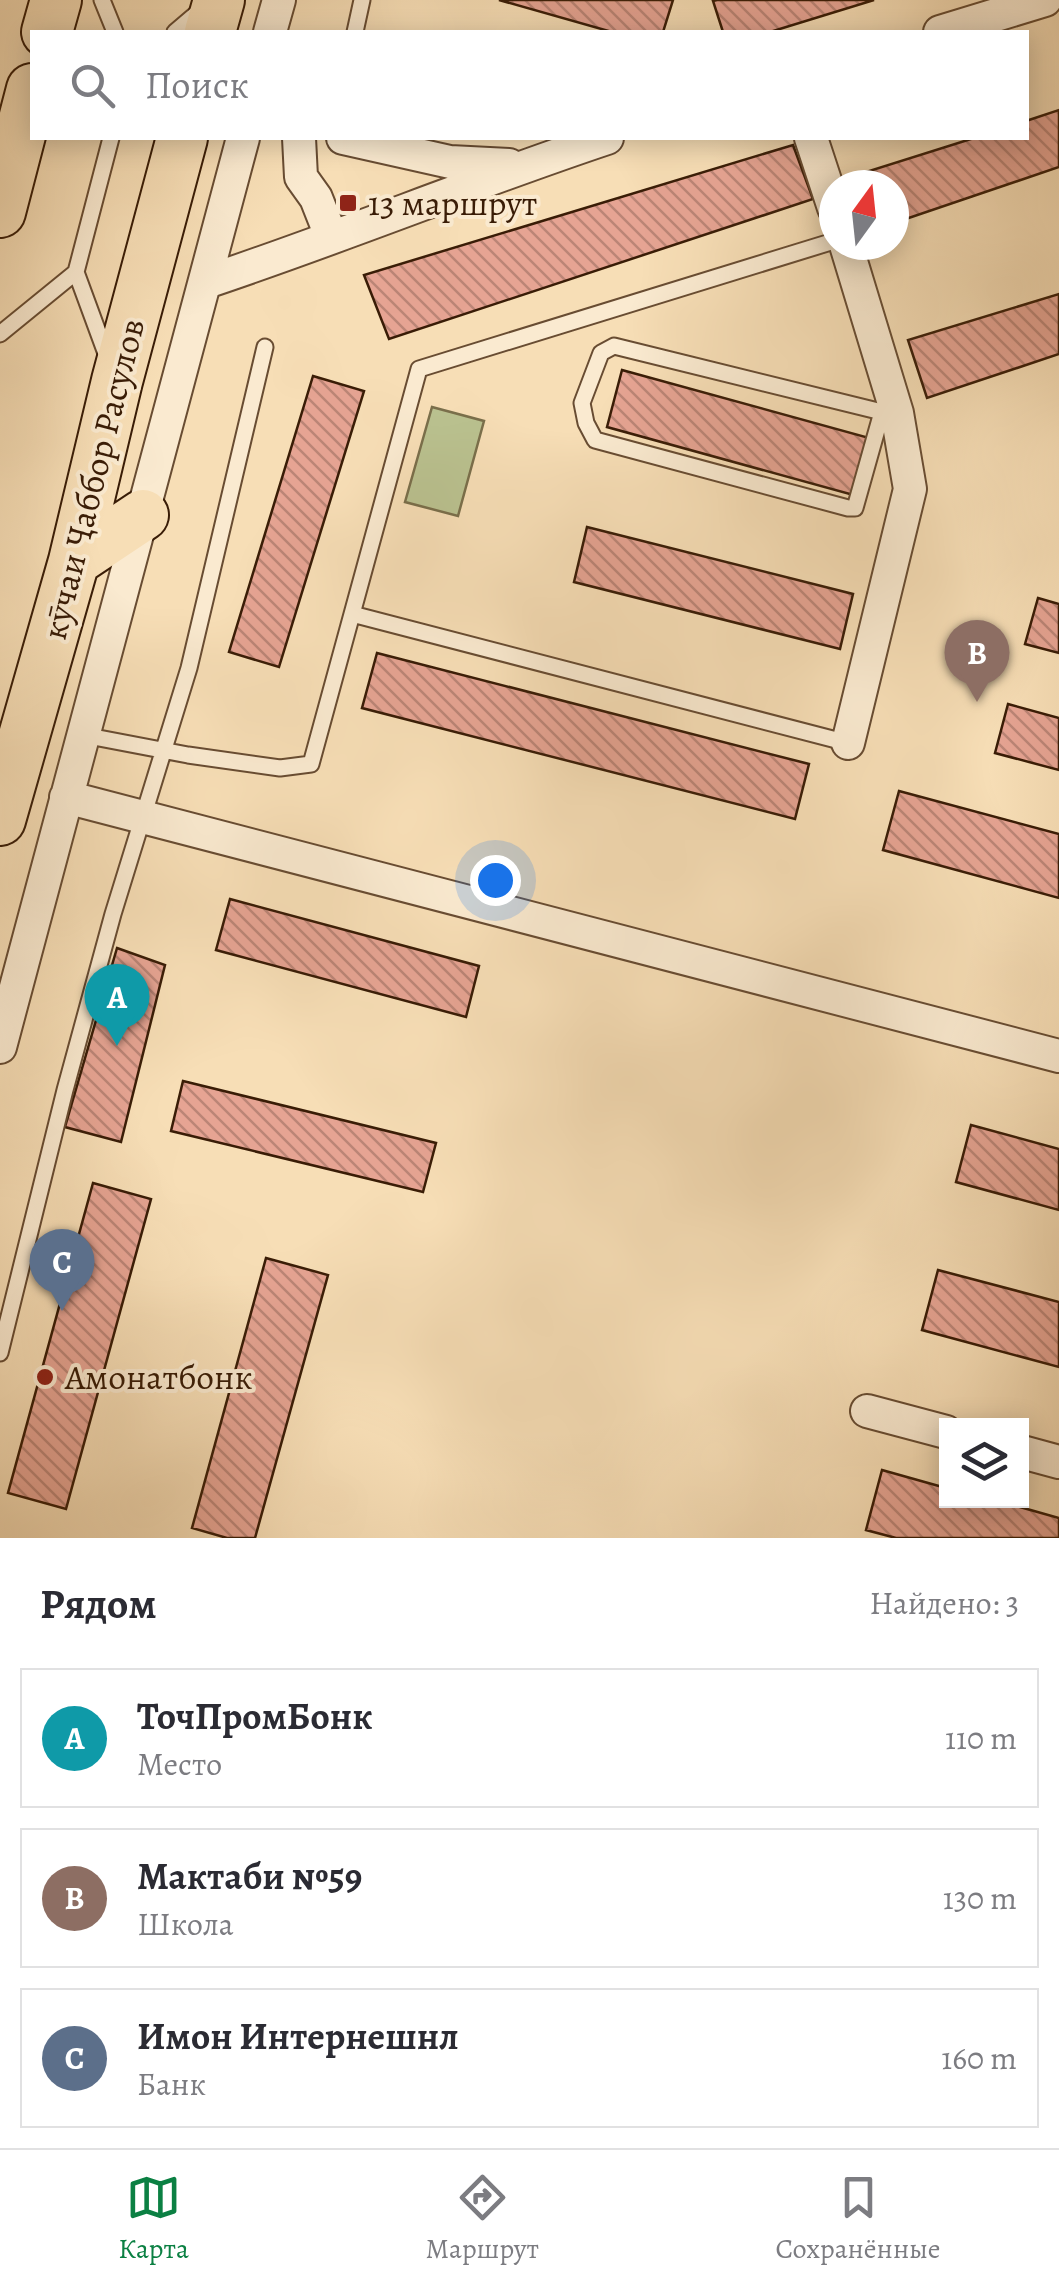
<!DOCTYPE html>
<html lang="ru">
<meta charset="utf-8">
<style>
body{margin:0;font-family:Alegreya,serif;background:#f7f7f7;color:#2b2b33}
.controls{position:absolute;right:30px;bottom:30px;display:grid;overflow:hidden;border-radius:0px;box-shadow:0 5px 25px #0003}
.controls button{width:90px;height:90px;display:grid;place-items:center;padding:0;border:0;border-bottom:2px solid #e1e1e2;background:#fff;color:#2b2b33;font:50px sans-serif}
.compass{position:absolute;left:819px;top:170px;width:90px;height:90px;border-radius:50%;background:#fff;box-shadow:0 5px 25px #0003;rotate:15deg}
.you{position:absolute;left:495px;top:880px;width:35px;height:35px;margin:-25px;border:8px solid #fff;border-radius:50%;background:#1a73e8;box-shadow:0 0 0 15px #1a73e833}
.badge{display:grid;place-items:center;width:65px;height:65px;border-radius:50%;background:#0b8043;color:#fff;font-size:32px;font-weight:700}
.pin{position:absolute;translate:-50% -82px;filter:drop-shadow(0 2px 5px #0008)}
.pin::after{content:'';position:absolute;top:52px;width:35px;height:30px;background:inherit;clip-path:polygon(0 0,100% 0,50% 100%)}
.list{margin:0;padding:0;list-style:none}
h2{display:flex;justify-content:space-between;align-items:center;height:130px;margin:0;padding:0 40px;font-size:42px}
h2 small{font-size:32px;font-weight:400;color:#7c7c81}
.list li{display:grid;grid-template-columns:65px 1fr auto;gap:30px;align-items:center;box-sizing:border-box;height:140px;margin:0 20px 20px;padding:0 20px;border:2px solid #e1e1e2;border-radius:0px}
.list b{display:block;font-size:38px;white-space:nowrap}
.list p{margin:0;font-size:32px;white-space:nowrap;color:#7c7c81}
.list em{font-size:32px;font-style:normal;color:#7c7c81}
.icon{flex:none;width:55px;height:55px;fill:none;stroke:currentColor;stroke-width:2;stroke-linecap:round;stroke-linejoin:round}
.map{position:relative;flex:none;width:1059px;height:1538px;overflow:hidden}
.search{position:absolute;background:#fff;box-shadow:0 5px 25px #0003;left:30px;right:30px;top:30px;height:110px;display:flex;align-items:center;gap:25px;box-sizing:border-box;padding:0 35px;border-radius:0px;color:#7c7c81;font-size:38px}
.sheet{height:610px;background:#fff}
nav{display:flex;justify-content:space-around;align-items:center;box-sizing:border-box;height:140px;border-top:2px solid #e1e1e2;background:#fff;font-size:28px;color:#7c7c81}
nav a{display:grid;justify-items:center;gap:5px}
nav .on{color:#0b8043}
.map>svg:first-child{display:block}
.park{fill:#bac290;stroke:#7a6f4b;stroke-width:2.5}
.building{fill:url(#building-back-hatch);stroke:#391c06;stroke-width:2.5}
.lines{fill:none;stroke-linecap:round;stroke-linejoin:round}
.service-casing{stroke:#684c32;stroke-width:19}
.minor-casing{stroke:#684c32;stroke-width:36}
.primary-casing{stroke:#391c06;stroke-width:54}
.service{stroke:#faead0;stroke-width:15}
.minor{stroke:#faead0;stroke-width:32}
.primary{stroke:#f7deb6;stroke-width:50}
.poi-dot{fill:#8f2418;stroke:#faead0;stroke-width:4}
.labels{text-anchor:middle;stroke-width:8;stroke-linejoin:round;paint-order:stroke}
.poi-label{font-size:35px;fill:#391c06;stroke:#faead0;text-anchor:start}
.street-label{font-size:35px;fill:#391c06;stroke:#faead0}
</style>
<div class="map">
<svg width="1059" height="1538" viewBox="0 0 1059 1538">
<defs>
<pattern id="building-back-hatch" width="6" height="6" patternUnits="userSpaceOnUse" patternTransform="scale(2.5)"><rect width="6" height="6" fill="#e6a493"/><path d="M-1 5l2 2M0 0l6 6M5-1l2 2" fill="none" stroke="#bb8576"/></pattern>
</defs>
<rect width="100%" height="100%" fill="#f7deb6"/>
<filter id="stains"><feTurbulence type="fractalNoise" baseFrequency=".002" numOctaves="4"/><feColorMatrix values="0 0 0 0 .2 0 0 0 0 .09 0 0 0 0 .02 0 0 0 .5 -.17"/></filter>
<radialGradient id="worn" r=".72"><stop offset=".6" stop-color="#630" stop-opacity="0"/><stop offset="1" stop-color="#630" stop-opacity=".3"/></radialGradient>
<path class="park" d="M432 407 484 421 458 516 405 502Z"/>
<path class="building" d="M499 0H673L663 32H612Z
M717 0H874L770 32H723L713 1Z
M1059 110V167L894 223V185H852L850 177 974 138H1026V121Z
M793 145 813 199 389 339 364 275Z
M1059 294V354L927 398 908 340Z
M622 370 873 439 857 496 607 427Z
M313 376 364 391 279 667 229 652Z
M587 527 853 594 840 649 574 582Z
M1038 598 1059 604V653L1025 644Z
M377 653 809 764 795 819 362 708Z
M1008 704 1059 718V770L995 753Z
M899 791 1059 834V898L883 850Z
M230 899 479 966 466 1017 216 950Z
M117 948 165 965 121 1142 65 1127Z
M183 1081 436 1143 423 1192 171 1131Z
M971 1125 1059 1149V1210L956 1182Z
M93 1183 151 1199 66 1509 8 1493Z
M266 1258 328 1275 255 1538H227L192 1528Z
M938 1270 1059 1302V1367L922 1330Z
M882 1470 946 1488V1500H995L1059 1518V1538H896L866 1530Z"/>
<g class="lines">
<g class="service-casing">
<path id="service" d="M102 0 115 32
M175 32 202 9
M355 32 362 0
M0 334 76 272
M108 359 76 272 111 138
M882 412 855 508H848L595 440 586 423 582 403 601 353 614 346 882 412 897 413
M352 614 848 743
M83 735 188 755 280 768 311 764 419 369 834 241
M0 1353 65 1090 113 914 189 668 265 347"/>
</g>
<g class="minor-casing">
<path id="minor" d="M270 32 279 0
M940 32 1045 0
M299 138 301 177 316 198 331 236
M343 138 450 162 509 165
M811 138 834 208
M846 245 897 413 910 489 848 743
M206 282C341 237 472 183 607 138
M66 797 1059 1056
M0 1047 243 138
M867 1411 946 1432
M1022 1452 1059 1462"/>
</g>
<g class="primary-casing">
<path id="primary" d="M47 32 56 0
M210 32 219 0
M0 212 32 89
M74 561 143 515
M0 820 74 561 117 381 182 138"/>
</g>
<use href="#service" class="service"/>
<use href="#minor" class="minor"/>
<use href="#primary" class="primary"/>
</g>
<g class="poi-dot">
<rect x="338" y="193" width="20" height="20" rx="5"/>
<circle cx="45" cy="1377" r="10"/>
</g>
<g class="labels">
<g class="poi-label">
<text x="368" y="215">13 маршрут</text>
<text x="65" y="1389">Амонатбонк</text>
</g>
<g class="street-label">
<text transform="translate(93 479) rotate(-76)" y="12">кӯчаи Ҷаббор Расулов</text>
</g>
</g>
<rect width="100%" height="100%" filter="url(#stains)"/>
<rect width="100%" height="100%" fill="url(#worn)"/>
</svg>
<div class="controls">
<button><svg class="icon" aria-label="layers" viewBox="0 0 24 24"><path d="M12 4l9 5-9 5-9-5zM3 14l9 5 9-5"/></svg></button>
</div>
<svg class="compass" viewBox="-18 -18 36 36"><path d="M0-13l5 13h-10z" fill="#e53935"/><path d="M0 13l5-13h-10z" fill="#7c7c81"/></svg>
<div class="you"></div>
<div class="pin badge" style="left:117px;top:1046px;background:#0f9aa8">A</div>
<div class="pin badge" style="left:977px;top:702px;background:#8d6e63">B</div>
<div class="pin badge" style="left:62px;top:1311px;background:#5c6f8a">C</div>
<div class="search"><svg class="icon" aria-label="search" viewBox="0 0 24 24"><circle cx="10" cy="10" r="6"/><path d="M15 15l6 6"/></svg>Поиск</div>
</div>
<section class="sheet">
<h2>Рядом<small>Найдено: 3</small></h2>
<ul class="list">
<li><span class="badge" style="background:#0f9aa8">A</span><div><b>ТочПромБонк</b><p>Место</p></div><em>110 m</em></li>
<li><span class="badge" style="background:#8d6e63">B</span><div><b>Мактаби №59</b><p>Школа</p></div><em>130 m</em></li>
<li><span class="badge" style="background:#5c6f8a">C</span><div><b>Имон Интернешнл</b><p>Банк</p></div><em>160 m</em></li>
</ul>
</section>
<nav>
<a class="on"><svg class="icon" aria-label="map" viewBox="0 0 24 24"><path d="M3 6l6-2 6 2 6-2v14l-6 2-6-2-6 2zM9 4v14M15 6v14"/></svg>Карта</a>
<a><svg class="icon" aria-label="directions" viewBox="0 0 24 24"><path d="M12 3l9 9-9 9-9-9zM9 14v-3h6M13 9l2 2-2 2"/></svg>Маршрут</a>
<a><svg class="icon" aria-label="saved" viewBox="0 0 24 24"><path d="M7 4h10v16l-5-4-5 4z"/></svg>Сохранённые</a>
</nav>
